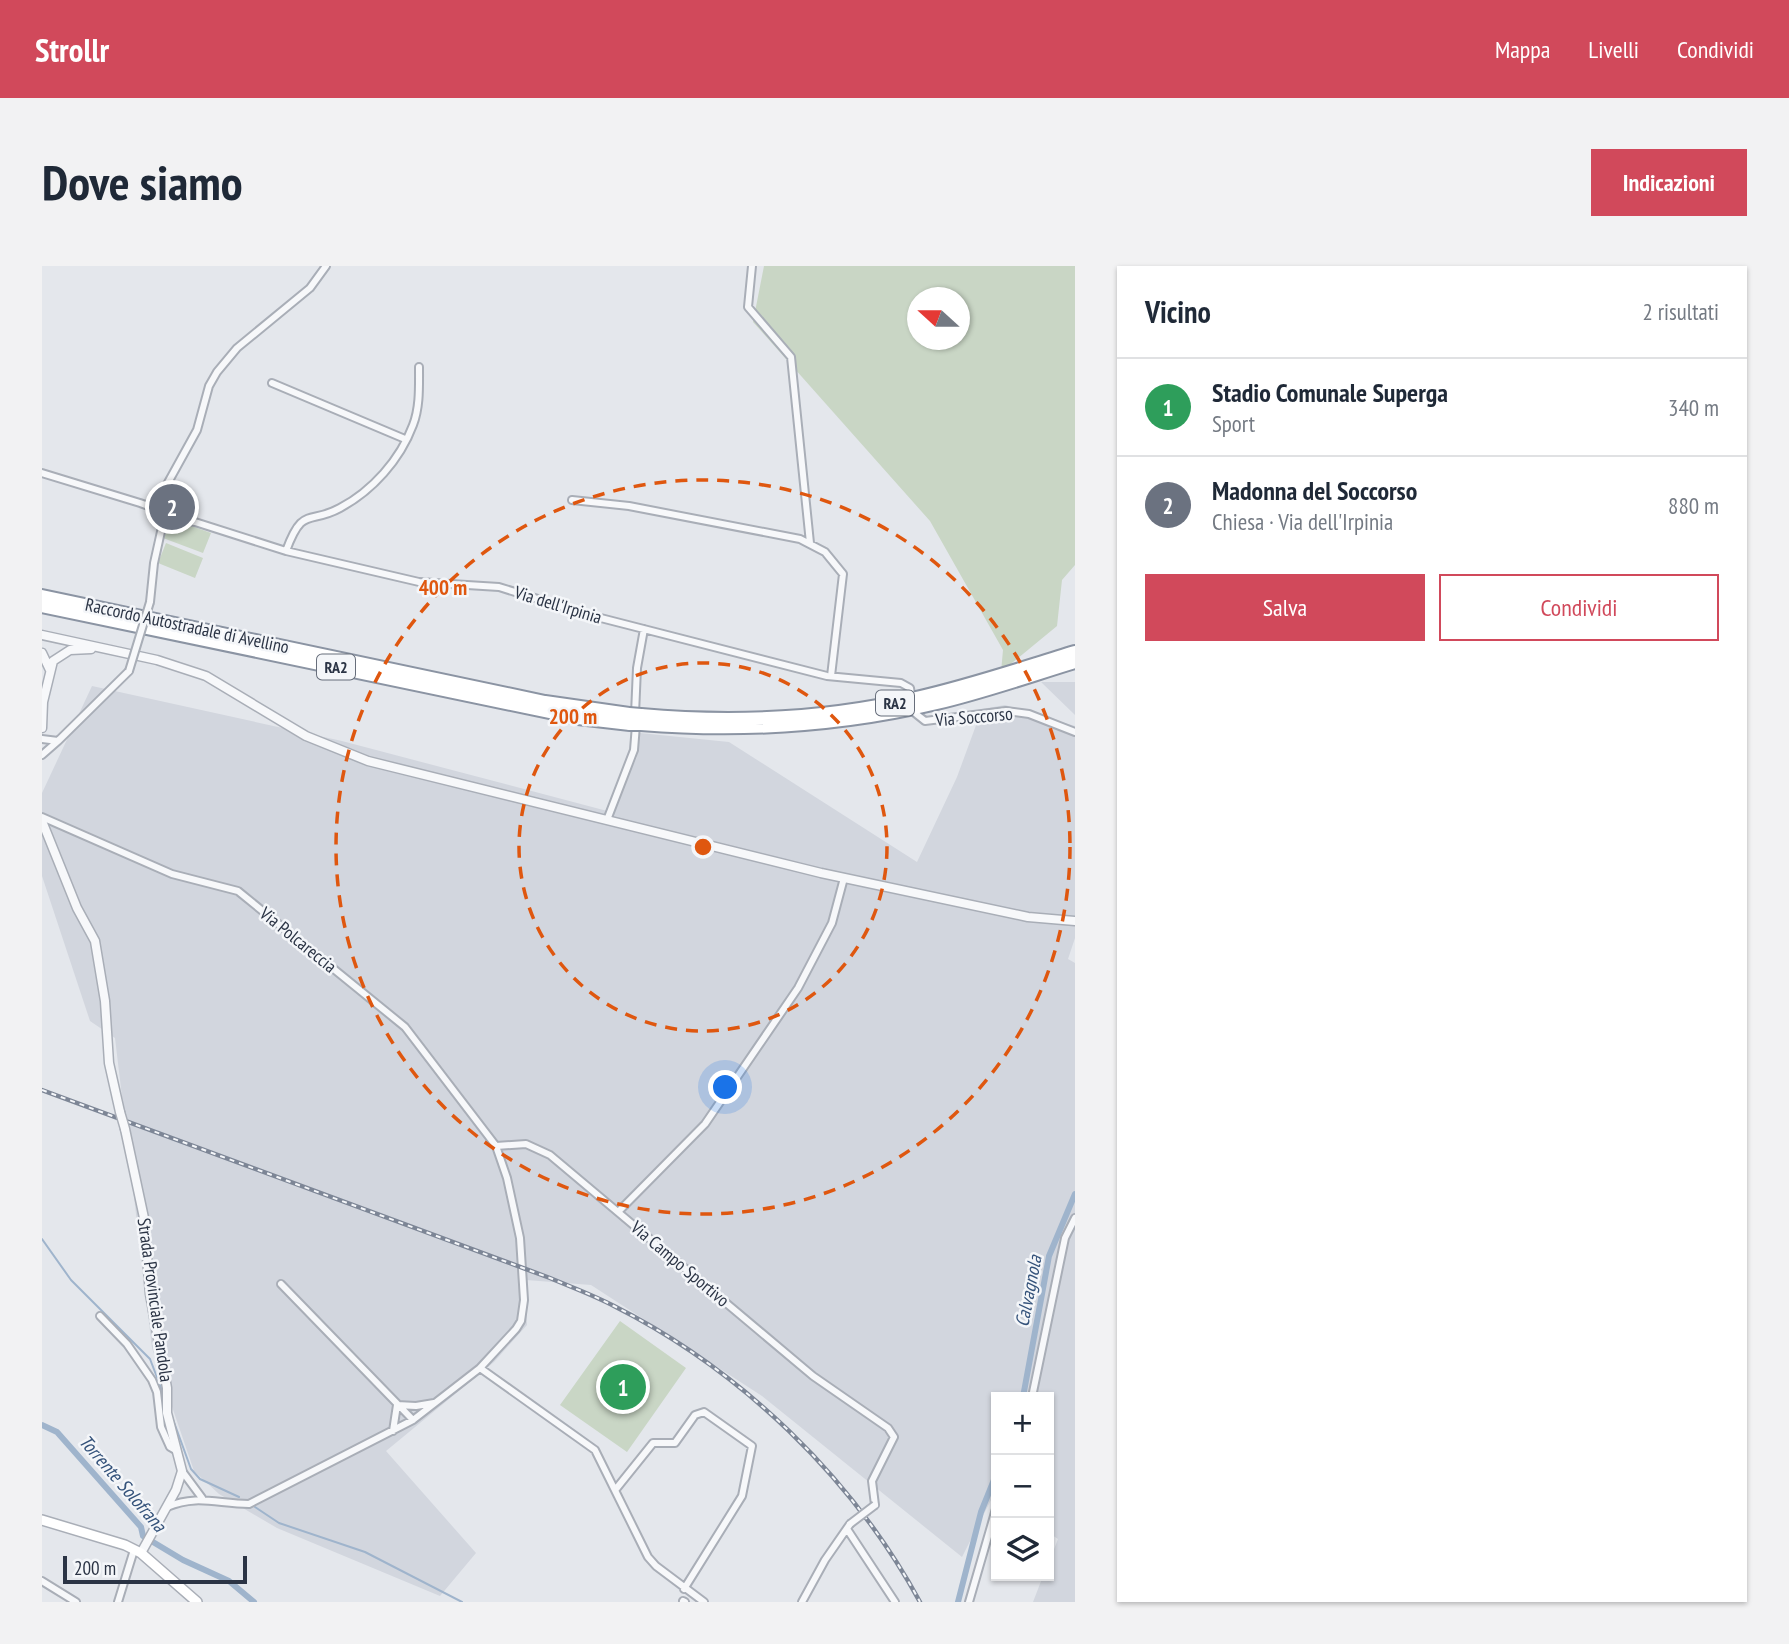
<!DOCTYPE html>
<html lang="it">
<meta charset="utf-8">
<style>
body{margin:0;font-family:"PT Sans Narrow",sans-serif;background:#f2f2f3;color:#1f2937}
.controls{position:absolute;right:21px;bottom:21px;display:grid;overflow:hidden;border-radius:0px;box-shadow:0 2px 5px #0004}
.controls button{width:63px;height:63px;display:grid;place-items:center;padding:0;border:0;border-bottom:2px solid #e0e1e3;background:#fff;color:#1f2937;font:35px sans-serif}
.compass{position:absolute;left:865px;top:21px;width:63px;height:63px;border-radius:50%;background:#fff;box-shadow:0 2px 5px #0004;rotate:291deg}
.scale{position:absolute;left:21px;bottom:18px;width:184px;box-sizing:border-box;padding-left:7px;border:4px solid #2b3445;border-top:0;font-size:19px;line-height:24px;white-space:nowrap;color:#2b3445;-webkit-text-stroke:5px #f4f6f9;paint-order:stroke}
.you{position:absolute;left:684px;top:822px;width:24px;height:24px;margin:-18px;border:5px solid #fff;border-radius:50%;background:#1a73e8;box-shadow:0 0 0 10px #1a73e833}
.badge{display:grid;place-items:center;width:46px;height:46px;border-radius:50%;background:#d1495b;color:#fff;font-size:23px;font-weight:700}
.pin{position:absolute;translate:-50% -50%;border:4px solid #fff;box-shadow:0 2px 7px #0006}
.list{margin:0;padding:0;list-style:none}
h2{display:flex;justify-content:space-between;align-items:center;height:91px;margin:0;padding:0 28px;font-size:30px}
h2 small{font-size:23px;font-weight:400;color:#747a83}
.list li{display:grid;grid-template-columns:46px 1fr auto;gap:21px;align-items:center;box-sizing:border-box;height:98px;padding:0 28px;border-top:2px solid #e0e1e3}
.list b{display:block;font-size:26px;white-space:nowrap}
.list p{margin:0;font-size:23px;white-space:nowrap;color:#747a83}
.list em{font-size:23px;font-style:normal;color:#747a83}
.actions{display:flex;gap:14px;padding:21px 28px}
.actions a{flex:1;padding:16px 0;border:2px solid #d1495b;border-radius:0px;text-align:center;font-size:24px;color:#d1495b}
.actions .main{background:#d1495b;color:#fff}
.icon{flex:none;width:38px;height:38px;fill:none;stroke:currentColor;stroke-width:2;stroke-linecap:round;stroke-linejoin:round}
.map{position:relative;flex:none;width:1033px;height:1336px;overflow:hidden;border-radius:0px}
header{display:flex;align-items:center;gap:42px;box-sizing:border-box;height:98px;padding:0 35px;background:#d1495b;color:#fff}
header strong{font-size:33px}
nav{display:flex;gap:38px;margin-inline-start:auto;font-size:24px}
.intro{display:flex;align-items:center;justify-content:space-between;box-sizing:border-box;height:168px;padding:0 42px}
h1{margin:0;font-size:49px}
.button{padding:18px 32px;border-radius:0px;background:#d1495b;color:#fff;font-size:24px;font-weight:700}
main{display:flex;gap:42px;padding:0 42px}
aside{flex:1;background:#fff;border-radius:0px;box-shadow:0 2px 5px #0004}
.map>svg:first-child{display:block}
.built{fill:#d2d6de}
.green{fill:#c9d6c5;fill-rule:evenodd}
.lines{fill:none;stroke-linecap:round;stroke-linejoin:round}
.stream{stroke:#9fb4cc;stroke-width:2}
.canal{stroke:#9fb4cc;stroke-width:6}
.minor-casing{stroke:#a9aeb7;stroke-width:10}
.tertiary-casing{stroke:#a9aeb7;stroke-width:11}
.secondary-casing{stroke:#a9aeb7;stroke-width:12}
.motorway-casing{stroke:#8b94a3;stroke-width:16}
.minor{stroke:#f7f8fa;stroke-width:6}
.tertiary{stroke:#f7f8fa;stroke-width:8}
.secondary{stroke:#fff;stroke-width:9}
.motorway{stroke:#fff;stroke-width:12}
.rail-casing{stroke:#7d8696;stroke-width:4.5}
.rail{stroke:#f4f6f9;stroke-width:2;stroke-dasharray:5;stroke-linecap:butt}
.minor-bridge-casing{stroke:#a9aeb7;stroke-width:10;stroke-linecap:butt}
.tertiary-bridge-casing{stroke:#a9aeb7;stroke-width:11;stroke-linecap:butt}
.motorway-bridge-casing{stroke:#8b94a3;stroke-width:16;stroke-linecap:butt}
.minor-bridge{stroke:#f7f8fa;stroke-width:6}
.tertiary-bridge{stroke:#f7f8fa;stroke-width:8}
.motorway-bridge{stroke:#fff;stroke-width:12}
.ring{fill:none;stroke:#df570f;stroke-width:3.5;stroke-dasharray:12 9}
.labels{text-anchor:middle;stroke-width:5;stroke-linejoin:round;paint-order:stroke}
.shield{fill:#f4f6f9;stroke:#676e7b;stroke-width:2}
.shield-label{font-size:16px;font-weight:bold;fill:#2b3445}
.street-label{font-size:18px;fill:#2b3445;stroke:#f4f6f9}
.water-label{font-size:19px;font-style:italic;fill:#34527a;stroke:#f4f6f9}
.centre{fill:#df570f;stroke:#f4f6f9;stroke-width:3.5}
.ring-label{font-size:21px;text-anchor:middle;font-weight:bold;fill:#df570f;stroke:#f4f6f9;stroke-width:5;stroke-linejoin:round;paint-order:stroke}
</style>
<header>
<strong>Strollr</strong>
<nav><a>Mappa</a><a>Livelli</a><a>Condividi</a></nav>
</header>
<div class="intro"><h1>Dove siamo</h1><a class="button">Indicazioni</a></div>
<main>
<div class="map">
<svg width="1033" height="1336" viewBox="0 0 1033 1336">
<rect width="100%" height="100%" fill="#e4e7ec"/>
<path class="built" d="M999 416H1033V449Z
M50 420 300 475 569 546 595 491 598 467 687 476 875 596 915 511 940 443 963 439 1033 460V672L1026 693 1033 697V1336H991L1001 1310H1007V1296L1016 1273 1007 1267V1131H954V1237L949 1234 920 1291 720 1130 549 1019 484 1014 485 1059 452 1096 344 1185 434 1287 398 1330 235 1262 177 1228 152 1205 110 1082 73 772 48 755 0 610V527Z"/>
<path class="green" d="M722 0H1033V299L1020 314 1015 360 959 406 961 384 888 255 711 56ZM876 32H918V74H876Z
M144 258 169 267 161 287 121 272 129 260Z
M124 277 161 292 153 312 116 297Z
M578 1055 644 1102 585 1186 518 1139Z"/>
<g class="lines">
<path class="stream" d="M0 973 29 1014 108 1093 121 1127
M129 1148 149 1203 158 1213 197 1231
M213 1241 237 1257 323 1286 420 1336"/>
<path class="canal" d="M981 1131 1007 990 1033 928
M0 1159 15 1166 99 1261 101 1270 141 1294 187 1315 212 1336
M916 1336 939 1246 954 1209"/>
<g class="minor-casing">
<path id="minor" d="M710 0 706 41 749 91 768 277
M230 117 363 173
M0 207 98 237 112 242 122 252 153 256 244 285 377 316 457 321 551 350 785 410 859 417 868 422 869 428
M530 234 587 240 758 273 783 286 801 308 789 410
M112 242 155 164 167 120 175 106 195 82 268 22 284 0
M244 285C261 239 267 259 298 242 330 225 358 194 371 159 378 141 377 120 377 101
M108 336 112 297 122 252
M873 447 883 455 964 445 987 448 1033 466
M593 448 595 402 602 363
M0 473 16 475 0 489
M16 475 87 405
M0 551 130 608 196 625 363 761 454 880
M565 554 592 484 594 459
M577 945 663 858 756 722 790 657 802 612
M239 1018 371 1154
M58 1050 85 1078 110 1114 115 1126 119 1161 128 1181 135 1185
M438 1102 553 1184 606 1291 614 1300 662 1336
M990 1131 1023 972 1033 952
M355 1139 374 1140 392 1137
M351 1165 355 1139
M140 1205 160 1232
M574 1223 611 1177H633L653 1149 662 1146 710 1180 700 1230 642 1323
M125 1241C155 1228 176 1238 207 1238L371 1154 438 1102 474 1063 479 1055 482 1034 478 972 465 912 454 880 484 878 508 889 771 1110 846 1162 852 1171 830 1215 833 1239
M805 1263 853 1336
M0 1315 34 1336
M641 1335 643 1336
M76 1336 92 1284
M760 1336 783 1294 808 1258
M927 1336 954 1243"/>
</g>
<g class="tertiary-casing">
<path id="tertiary" d="M0 369 115 394 164 410 264 470 326 495 779 607 986 651 1033 655
M0 387 8 404
M0 462 1 436 11 395 28 384 49 383
M0 555 35 642 53 675 63 735 67 797 78 846
M83 863 102 952 108 1028 125 1122V1147L140 1205 134 1224 99 1287"/>
</g>
<g class="secondary-casing">
<path id="secondary" d="M0 1254 83 1279 99 1287 155 1336"/>
</g>
<g class="motorway-casing">
<path id="motorway" d="M0 330 503 436 587 448
M0 340 536 452 588 458
M599 449C690 457 784 453 874 432 928 420 980 402 1033 386
M599 458C699 466 798 460 895 437 942 426 987 410 1033 396"/>
</g>
<use href="#minor" class="minor"/>
<use href="#tertiary" class="tertiary"/>
<use href="#secondary" class="secondary"/>
<use href="#motorway" class="motorway"/>
<g class="rail-casing">
<path id="rail" d="M0 824 508 1012C529 1021 551 1029 572 1040 699 1104 810 1211 878 1336"/>
</g>
<use href="#rail" class="rail"/>
<g class="minor-bridge-casing">
<path id="minor-bridge" d="M87 405 108 336
M808 1258 833 1239"/>
</g>
<g class="tertiary-bridge-casing">
<path id="tertiary-bridge" d="M78 846 83 863"/>
</g>
<g class="motorway-bridge-casing">
<path id="motorway-bridge" d="M587 448 599 449
M588 458H599"/>
</g>
<use href="#minor-bridge" class="minor-bridge"/>
<use href="#tertiary-bridge" class="tertiary-bridge"/>
<use href="#motorway-bridge" class="motorway-bridge"/>
</g>
<g class="ring">
<circle cx="661" cy="581" r="184"/>
<circle cx="661" cy="581" r="367"/>
</g>
<g class="labels">
<g class="shield">
<rect x="275" y="388.5" width="38" height="25" rx="5"/>
<rect x="834" y="424.5" width="38" height="25" rx="5"/>
</g>
<g class="shield-label">
<text x="294" y="407">RA2</text>
<text x="853" y="443">RA2</text>
</g>
<g class="street-label">
<text transform="translate(516 339) rotate(17)" y="6">Via dell'Irpinia</text>
<text transform="translate(145 360) rotate(12)" y="6">Raccordo Autostradale di Avellino</text>
<text transform="translate(932 451) rotate(-5)" y="6">Via Soccorso</text>
<text transform="translate(256 674) rotate(39)" y="6">Via Polcareccia</text>
<text transform="translate(638 998) rotate(40)" y="6">Via Campo Sportivo</text>
<text transform="translate(113 1034) rotate(82)" y="6">Strada Provinciale Pandola</text>
</g>
<g class="water-label">
<text transform="translate(986 1025) rotate(-79)" y="7">Calvagnola</text>
<text transform="translate(81 1217) rotate(49)" y="7">Torrente Solofrana</text>
</g>
</g>
<circle cx="661" cy="581" r="10" class="centre"/>
<g class="ring-label">
<text x="401" y="329">400 m</text>
<text x="531" y="458">200 m</text>
</g>
</svg>
<div class="controls">
<button>+</button>
<button>−</button>
<button><svg class="icon" aria-label="layers" viewBox="0 0 24 24"><path d="M12 4l9 5-9 5-9-5zM3 14l9 5 9-5"/></svg></button>
</div>
<svg class="compass" viewBox="-18 -18 36 36"><path d="M0-13l5 13h-10z" fill="#e53935"/><path d="M0 13l5-13h-10z" fill="#747a83"/></svg>
<div class="scale">200 m</div>
<div class="you"></div>
<div class="pin badge" style="left:581px;top:1121px;background:#2e9e5b">1</div>
<div class="pin badge" style="left:130px;top:241px;background:#6b7280">2</div>
</div>
<aside>
<h2>Vicino<small>2 risultati</small></h2>
<ul class="list">
<li><span class="badge" style="background:#2e9e5b">1</span><div><b>Stadio Comunale Superga</b><p>Sport</p></div><em>340 m</em></li>
<li><span class="badge" style="background:#6b7280">2</span><div><b>Madonna del Soccorso</b><p>Chiesa · Via dell'Irpinia</p></div><em>880 m</em></li>
</ul>
<div class="actions"><a class="main">Salva</a><a>Condividi</a></div>
</aside>
</main>
